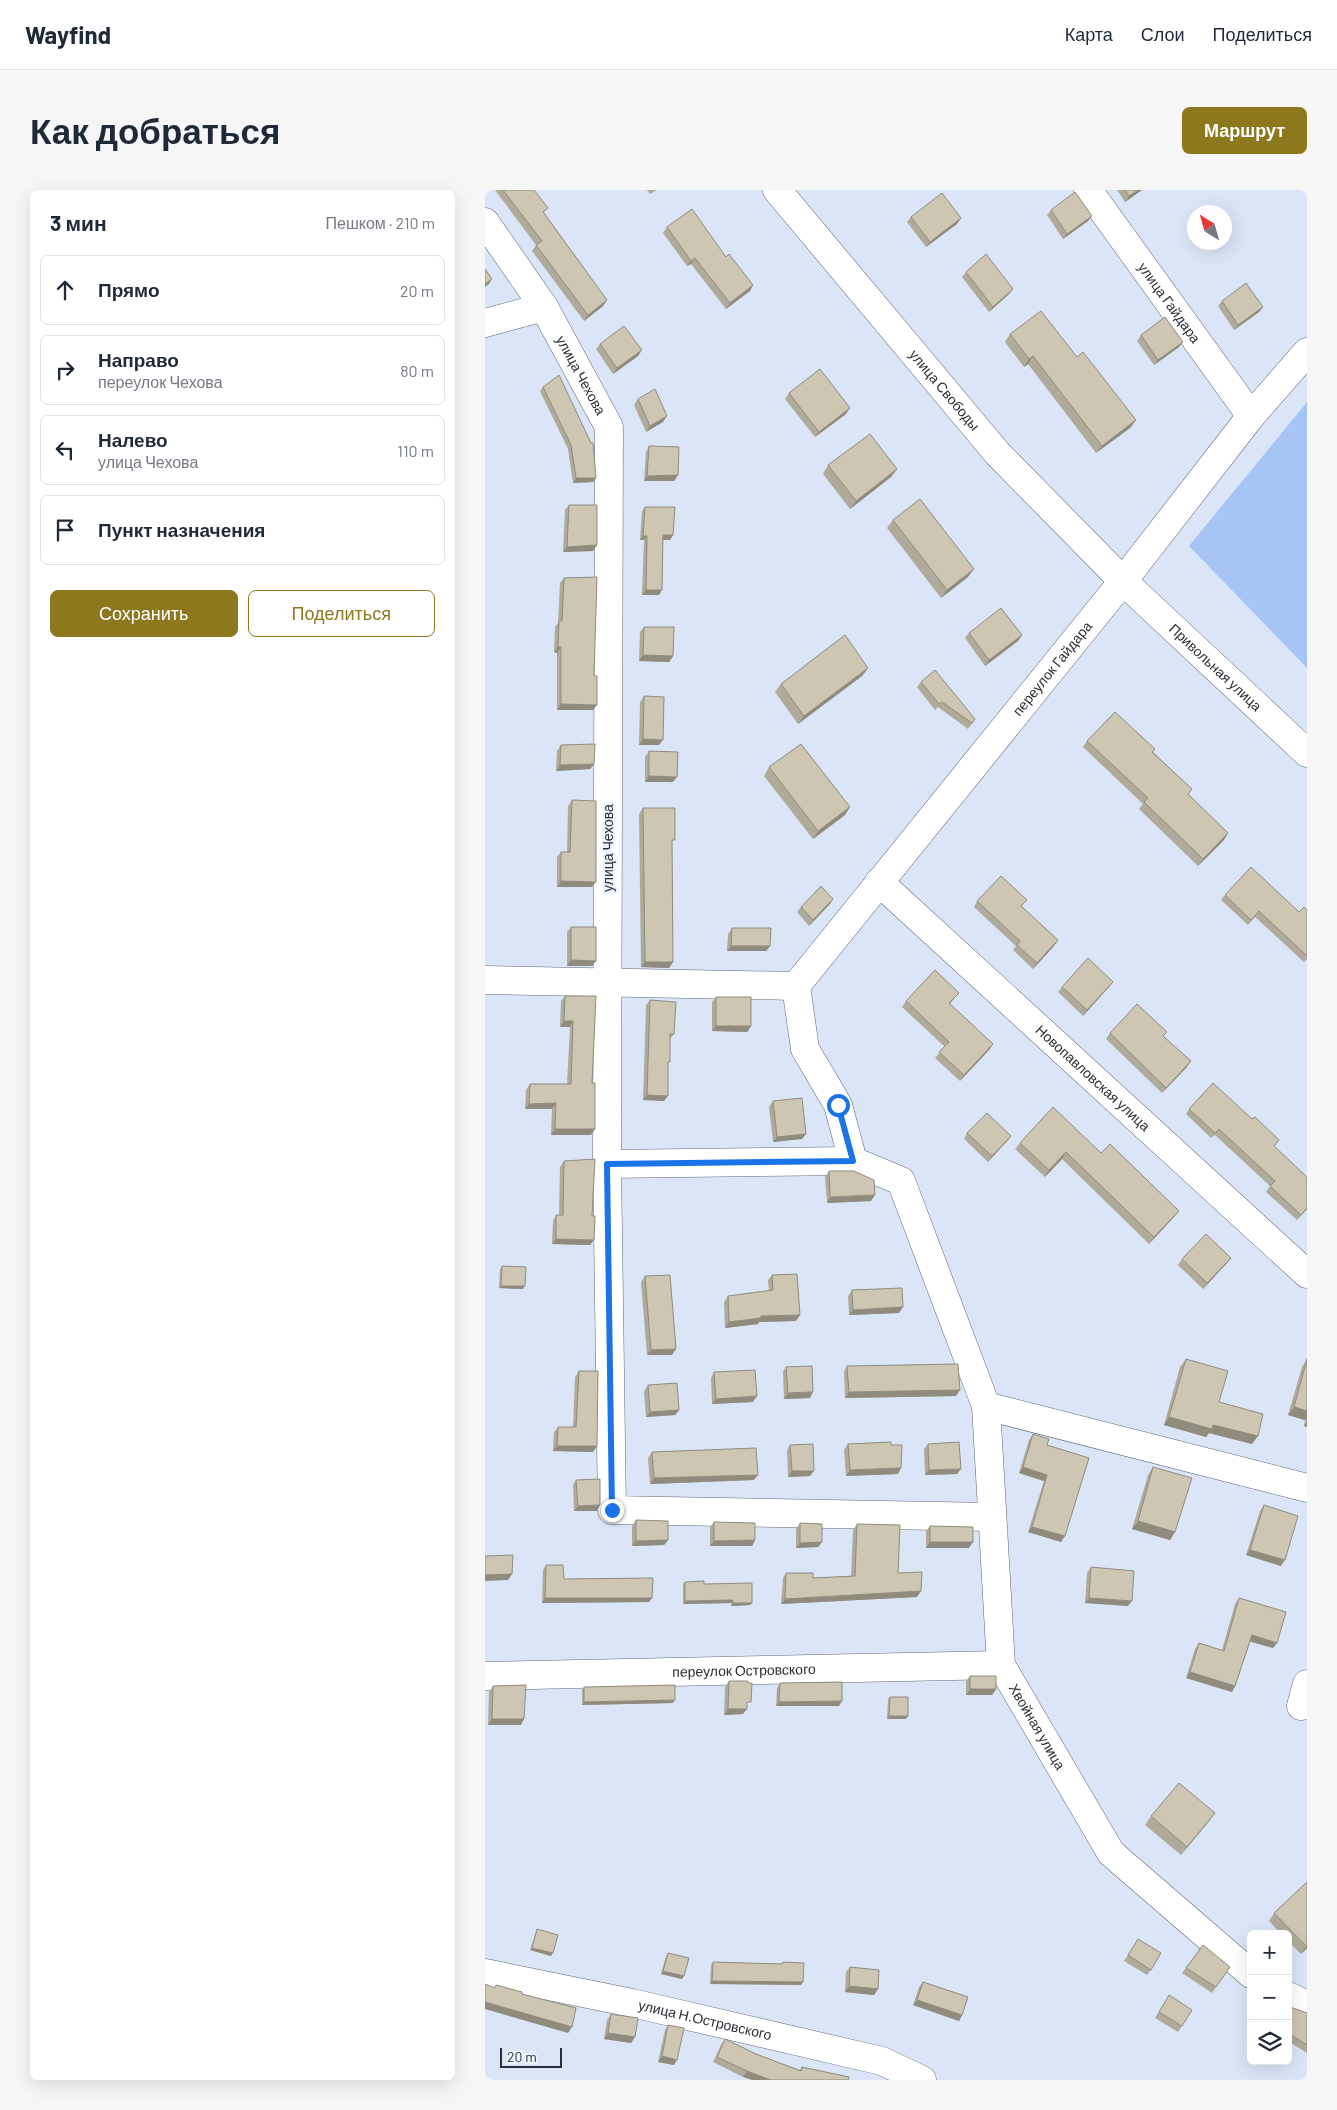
<!DOCTYPE html>
<html lang="ru">
<meta charset="utf-8">
<style>
body{margin:0;font-family:Barlow,sans-serif;background:#f6f6f7;color:#1f2937}
.controls{position:absolute;right:15px;bottom:15px;display:grid;overflow:hidden;border-radius:8px;box-shadow:0 5px 20px #0002}
.controls button{width:45px;height:45px;display:grid;place-items:center;padding:0;border:0;border-bottom:1px solid #e0e1e3;background:#fff;color:#1f2937;font:25px sans-serif}
.compass{position:absolute;left:702px;top:15px;width:45px;height:45px;border-radius:50%;background:#fff;box-shadow:0 5px 20px #0002;rotate:323deg}
.scale{position:absolute;left:15px;bottom:12px;width:62px;box-sizing:border-box;padding-left:5px;border:2px solid #2a2e35;border-top:0;font-size:14px;line-height:18px;white-space:nowrap;color:#2a2e35;-webkit-text-stroke:4px #ebf3fe;paint-order:stroke}
.stop{position:absolute;width:15px;height:15px;margin:-11px;border:4px solid #1a73e8;border-radius:50%;background:#fff}
.stop.end{background:#1a73e8;border-color:#fff;box-shadow:0 1px 5px #0008}
.list{margin:0;padding:0;list-style:none}
h2{display:flex;justify-content:space-between;align-items:center;height:65px;margin:0;padding:0 20px;font-size:21px}
h2 small{font-size:16px;font-weight:400;color:#747a83}
.list li{display:grid;grid-template-columns:32px 1fr auto;gap:15px;align-items:center;box-sizing:border-box;height:70px;margin:0 10px 10px;padding:0 10px;border:1px solid #e0e1e3;border-radius:8px}
.list b{display:block;font-size:19px;white-space:nowrap}
.list p{margin:0;font-size:16px;white-space:nowrap;color:#747a83}
.list em{font-size:16px;font-style:normal;color:#747a83}
.actions{display:flex;gap:10px;padding:15px 20px}
.actions a{flex:1;padding:11px 0;border:1px solid #8e781e;border-radius:8px;text-align:center;font-size:18px;color:#8e781e}
.actions .main{background:#8e781e;color:#fff}
.icon{flex:none;width:28px;height:28px;fill:none;stroke:currentColor;stroke-width:2;stroke-linecap:round;stroke-linejoin:round}
.map{position:relative;flex:none;width:822px;height:1890px;overflow:hidden;border-radius:8px}
header{display:flex;align-items:center;gap:30px;box-sizing:border-box;height:70px;padding:0 25px;background:#fff;border-bottom:1px solid #e0e1e3}
header strong{font-size:24px}
nav{display:flex;gap:28px;margin-inline-start:auto;font-size:18px}
.intro{display:flex;align-items:center;justify-content:space-between;box-sizing:border-box;height:120px;padding:0 30px}
h1{margin:0;font-size:35px}
.button{padding:12px 22px;border-radius:8px;background:#8e781e;color:#fff;font-size:18px;font-weight:700}
main{display:flex;gap:30px;padding:0 30px}
aside{flex:1;background:#fff;border-radius:8px;box-shadow:0 5px 20px #0002}
.map>svg:first-child{display:block}
.green{fill:#a6c5f5}
.lines{fill:none;stroke-linecap:round;stroke-linejoin:round}
.minor-casing{stroke:#5d6878;stroke-width:29}
.minor{stroke:#fff;stroke-width:28}
.wall{fill:#afaa99}
.shaded-wall{fill:#8f8b7d}
.building{fill:#ccc6b2;stroke:#8f8b7d}
.route{stroke:#1a73e8;stroke-width:6}
.labels{text-anchor:middle;stroke-width:5;stroke-linejoin:round;paint-order:stroke}
.street-label{font-size:14px;fill:#2a2e35;stroke:#ebf3fe}
</style>
<header>
<strong>Wayfind</strong>
<nav><a>Карта</a><a>Слои</a><a>Поделиться</a></nav>
</header>
<div class="intro"><h1>Как добраться</h1><a class="button">Маршрут</a></div>
<main>
<aside>
<h2>3 мин<small>Пешком · 210 m</small></h2>
<ul class="list">
<li><svg class="icon" aria-label="ahead" viewBox="0 0 24 24"><path d="M12 20V5M6 11l6-6 6 6"/></svg><div><b>Прямо</b></div><em>20 m</em></li>
<li><svg class="icon" aria-label="right" viewBox="0 0 24 24"><path d="M7 20v-9h11M14 6l5 5-5 5"/></svg><div><b>Направо</b><p>переулок Чехова</p></div><em>80 m</em></li>
<li><svg class="icon" aria-label="left" viewBox="0 0 24 24"><path d="M17 20v-9H6M10 6l-5 5 5 5"/></svg><div><b>Налево</b><p>улица Чехова</p></div><em>110 m</em></li>
<li><svg class="icon" aria-label="arrive" viewBox="0 0 24 24"><path d="M6 21V4h12l-3 4 3 4H6"/></svg><div><b>Пункт назначения</b></div></li>
</ul>
<div class="actions"><a class="main">Сохранить</a><a>Поделиться</a></div>
</aside>
<div class="map">
<svg width="822" height="1890" viewBox="0 0 822 1890">
<rect width="100%" height="100%" fill="#dae6f8"/>
<path class="green" d="M822 212V478L704 356Z"/>
<g class="lines">
<g class="minor-casing">
<g id="minor">
<path id="s1" d="M292 0 513 264 638 391 822 563"/>
<path id="s2" d="M603 0 766 226"/>
<path id="s3" d="M0 32 59 117 124 237 122 974 127 1320 507 1327"/>
<path d="M0 133 59 117"/>
<path id="s4" d="M394 692 822 1084"/>
<path d="M0 790 311 796"/>
<path id="s5" d="M311 796 320 859 353 915 368 971 416 991 501 1216 516 1475 626 1663 766 1784"/>
<path id="s6" d="M311 796 638 391 766 226 822 162"/>
<path d="M122 974 368 971"/>
<path d="M501 1216 822 1298"/>
<path id="s7" d="M0 1486 516 1475"/>
<path d="M816 1516 822 1494"/>
<path id="s8" d="M0 1783 147 1813 397 1871 437 1890"/>
<path d="M803 1806 822 1815"/>
</g>
</g>
<use href="#minor" class="minor"/>
</g>
<path class="wall" d="M10 0H49L60 24 122 110 118 116 99 131 47 61 51 55Z
M162 0H172L165 4Z
M632 0H657L640 12Z
M566 20 603 31 578 49 562 25Z
M426 27 476 28 472 34 441 57 422 32Z
M182 37 241 67 268 95 265 101 241 119 206 74 202 76 178 43Z
M481 82 524 104 504 122 477 87Z
M737 111 778 117 774 122 749 140 733 116Z
M525 144 651 230 645 238 611 263 543 174 539 177 520 152Z
M656 145 694 157 669 175 652 151Z
M115 154 153 166 128 184 111 159Z
M58 197 108 292 88 293 83 259 55 201Z
M304 203 361 224 330 247 300 209Z
M153 209 178 232 161 242 149 215Z
M164 256 193 285 189 291H159L161 262Z
M343 275 412 279 406 287 365 319 338 284Z
M84 315 112 355 108 361 78 362 80 320Z
M160 317 188 345 185 350H178L174 405H157L159 350H155L157 321Z
M408 330 483 387 456 408 402 338Z
M79 388 109 486 108 520H72V463L69 462 70 437 73 433 75 393Z
M159 437 188 466 184 472 154 471 155 442Z
M484 443 537 445 533 451 500 476 480 448Z
M383 478 377 486 313 534 290 502 296 494Z
M436 492 490 529 486 535 483 539 453 517 450 520 432 497Z
M159 506 174 555H154L155 512Z
M602 551 670 559 668 562 707 599 703 605 743 643 739 650 713 676 654 619 658 614 598 557Z
M76 555 109 574 105 579 71 581 72 561Z
M164 561 188 592H160V567Z
M284 577 360 625 328 649 279 586Z
M87 610 107 697H72V667L76 662H82L83 616Z
M158 618 187 654 188 772 184 778 156 777 154 624Z
M740 705 814 722 822 720V769L819 772 770 727 763 735 736 710Z
M348 709 344 715 324 736 312 722 316 717Z
M492 711 537 716 569 756 548 779 528 760 531 756 489 717Z
M86 737 111 771 107 776H82V742Z
M247 738 285 756 281 761H242L243 744Z
M577 797H624L598 826 573 802Z
M80 806 107 893 110 939 106 945H66L67 919H40L41 900 45 894H82L85 837H75L76 811Z
M231 807 266 836 262 842 227 841V812Z
M470 808 465 814 508 854 504 860 475 891 450 868 460 857 417 817 421 811Z
M165 810 189 844 185 849 179 911 158 910 161 815Z
M625 843 679 846 702 877 677 903 621 849Z
M288 911 317 949 288 952 284 917Z
M704 919 789 957 822 1019 812 1030 781 1002 785 996 730 945 726 948 701 924Z
M482 943 526 946 522 951 503 972 479 949Z
M535 953 616 963 694 1021 689 1027 664 1054 577 969 560 987 530 959Z
M79 971 107 1026 109 1050 105 1055 67 1054 68 1031 71 1025H74L75 977Z
M344 981 386 1011 342 1013 340 987Z
M697 1069 742 1073 718 1099 693 1075Z
M17 1076 38 1099 14 1098 15 1079Z
M287 1085 315 1125 311 1131 274 1132 273 1134 240 1138 239 1112 243 1106 284 1101 283 1090Z
M160 1086 187 1165H162L156 1092Z
M367 1100 418 1117 414 1123 364 1125 363 1106Z
M701 1169 767 1254 724 1243 721 1247 679 1235 695 1177Z
M822 1169V1237L819 1236 820 1230 803 1225 817 1177Z
M362 1176 471 1206 360 1208 359 1181Z
M301 1177 325 1208 299 1209 298 1182Z
M94 1181 108 1262 68 1261 69 1242 73 1237H88L90 1187Z
M229 1182 268 1212 227 1214 226 1188Z
M163 1195 194 1220 190 1225 161 1227 159 1201Z
M548 1244 562 1255 576 1352 543 1342 559 1291 534 1283 544 1250Z
M363 1254 406 1255 416 1278 413 1284 361 1286 359 1260Z
M443 1254 472 1284 440 1285 439 1259Z
M305 1255 325 1286 303 1287 302 1260Z
M167 1262 269 1290 165 1294 163 1268Z
M668 1277 690 1342 685 1350 647 1339 663 1285Z
M91 1290 112 1321H89L88 1295Z
M779 1315 796 1376 761 1365 775 1321Z
M151 1330 183 1350 179 1355 147 1356V1336Z
M229 1332 270 1350 267 1356H225V1337Z
M315 1333 337 1352 333 1357 311 1358V1339Z
M372 1334 432 1407 296 1414 298 1388 301 1383 328 1388 366 1386 368 1340Z
M445 1336 484 1358H441V1341Z
M61 1375 79 1389 167 1408 164 1412 57 1413 58 1380Z
M606 1377 643 1416 600 1413 602 1383Z
M200 1392 219 1394 267 1413 265 1415 246 1416V1413L198 1414V1394Z
M754 1408 788 1458 765 1451 750 1496 747 1502 701 1488 710 1459 714 1453 737 1460 750 1414Z
M485 1486 511 1499 507 1505H481V1491Z
M244 1491 262 1518 258 1524 239 1525 240 1497Z
M295 1493 354 1516H291L292 1498Z
M8 1496 36 1535H3L4 1502Z
M99 1497 188 1513 97 1515V1500Z
M405 1507 421 1529H402L403 1509Z
M730 1623 724 1631 696 1665 660 1635 666 1626Z
M822 1692V1758L816 1764 803 1751V1744H796L784 1731 789 1723Z
M52 1739 66 1766 45 1760Z
M653 1749 666 1780 662 1785 639 1771Z
M718 1755 745 1777 727 1803 697 1783Z
M183 1763 197 1789 176 1784 181 1766Z
M228 1772 296 1774 298 1772 316 1795 225 1794 226 1775Z
M365 1777 393 1799 389 1805 360 1802 361 1782Z
M438 1792 477 1825 474 1831 428 1815 434 1797Z
M684 1805 697 1836 693 1842 670 1828Z
M803 1818 822 1823V1863L803 1851Z
M126 1824 146 1853 119 1849 122 1830Z
M183 1835 189 1875 173 1872 180 1840Z
M240 1849 271 1864 315 1880 317 1877 364 1887H258L228 1872 236 1855Z"/>
<path class="shaded-wall" d="M653 0H657L640 12 644 6Z
M607 26 603 31 578 49 582 44Z
M476 28 472 34 441 57 445 52Z
M210 68 206 74 202 76 206 71Z
M7 89 4 94 0 97V94Z
M268 95 265 101 241 119 245 113Z
M528 99 524 104 504 122 508 117Z
M122 110 118 116 99 131 103 125Z
M778 117 774 122 749 140 753 135Z
M698 152 694 157 669 175 673 170Z
M157 160 153 166 128 184 132 178Z
M548 166 543 174 539 177 544 169Z
M365 218 361 224 330 247 334 242Z
M182 226 178 232 161 242 165 236Z
M651 230 645 238 611 263 617 256Z
M412 279 406 287 365 319 371 311Z
M193 285 189 291H159L162 286Z
M91 288H111L108 292 88 293Z
M178 345H188L185 350H175Z
M158 346H162L159 350H155Z
M112 355 108 361 78 362 82 357Z
M489 379 483 387 456 408 462 400Z
M161 400H177L174 405H157Z
M537 445 533 451 500 476 504 470Z
M73 457H76L72 463 69 462Z
M158 465 188 466 184 472 154 471Z
M383 478 377 486 313 534 319 526Z
M76 514 112 515 108 520H72Z
M158 549 178 550 174 555H154Z
M109 574 105 579 71 581 75 575Z
M164 586 192 587 188 592H160Z
M365 617 360 625 328 649 333 641Z
M743 643 739 650 713 676 718 669Z
M76 691 111 692 107 697H72Z
M348 709 344 715 324 736 328 730Z
M573 750 569 756 548 779 552 773Z
M246 756H285L281 761H242Z
M86 770 111 771 107 776H82Z
M160 772H188L184 778 156 777Z
M628 792 624 797 598 826 602 820Z
M79 831H88L85 837H75Z
M231 836H266L262 842 227 841Z
M508 854 504 860 475 891 479 885Z
M706 871 702 877 677 903 681 898Z
M162 905 183 906 179 911 158 910Z
M71 913 67 919H40L44 914Z
M70 939H110L106 945H66Z
M321 944 317 949 288 952 292 947Z
M526 946 522 951 503 972 507 966Z
M581 962 577 969 560 987 564 980Z
M390 1005 386 1011 342 1013 345 1007Z
M822 1018V1019L812 1030 816 1025Z
M694 1021 689 1027 664 1054 669 1047Z
M71 1049 109 1050 105 1055 67 1054Z
M746 1068 742 1073 718 1099 722 1093Z
M16 1096H40L38 1099 14 1098Z
M418 1117 414 1123 364 1125 368 1120Z
M315 1125 311 1131 274 1132 273 1134 240 1138 244 1132 276 1126Z
M191 1159 187 1165H162L166 1160Z
M475 1200 471 1206 360 1208 364 1202Z
M328 1202 325 1208 299 1209 303 1203Z
M272 1206 268 1212 227 1214 231 1209Z
M809 1217 822 1221V1228L820 1230 803 1225Z
M194 1220 190 1225 161 1227 165 1222Z
M684 1227 728 1235 773 1246 767 1254 724 1243 721 1247 679 1235Z
M822 1232V1237L819 1236Z
M72 1256H112L108 1262 68 1261Z
M538 1277 562 1285 559 1291 534 1283Z
M416 1278 413 1284 361 1286 365 1280Z
M476 1279 472 1284 440 1285 444 1280Z
M307 1281H329L325 1286 303 1287Z
M273 1285 269 1290 165 1294 169 1288Z
M115 1315 112 1321H89L93 1316Z
M653 1331 690 1342 685 1350 647 1339Z
M547 1337 580 1346 576 1352 543 1342Z
M183 1350 179 1355 147 1356 151 1351Z
M270 1350 267 1356H225L229 1351Z
M337 1352 333 1357 311 1358 315 1353Z
M445 1352H488L484 1358H441Z
M765 1360 800 1370 796 1376 761 1365Z
M27 1384 23 1390 0 1391V1385Z
M436 1401 432 1407 296 1414 300 1409Z
M60 1408H167L164 1412 57 1413Z
M604 1408 647 1411 643 1416 600 1413Z
M248 1410 246 1413 198 1414 200 1411Z
M248 1413H267L265 1415 246 1416Z
M767 1445 792 1453 788 1458 763 1451Z
M705 1482 750 1496 747 1502 701 1488Z
M485 1499H511L507 1505H481Z
M190 1510 188 1513 97 1515 99 1512Z
M357 1511 354 1516H291L294 1512Z
M243 1519H262L258 1524 239 1525Z
M404 1526H423L421 1529H402Z
M7 1529H39L36 1535H3Z
M730 1623 724 1631 696 1665 702 1657Z
M822 1755V1758L816 1764Z
M47 1758 68 1763 66 1766 45 1760Z
M178 1781 199 1786 197 1789 176 1784Z
M227 1791 318 1792 316 1795 225 1794Z
M364 1796 393 1799 389 1805 360 1802Z
M432 1810 477 1825 474 1831 428 1815Z
M0 1812 87 1837 83 1843 0 1819Z
M123 1843 150 1847 146 1853 119 1849Z
M177 1866 192 1870 189 1875 173 1872Z
M262 1881 286 1890H267L258 1887Z"/>
<path class="building" d="M18 0H49L63 18 58 22 122 110 103 125 51 55 57 51Z
M640 0H653L644 6Z
M590 2 607 26 582 44 566 20Z
M457 3 476 28 445 52 426 27Z
M207 19 241 67 244 64 268 95 245 113 210 68 206 71 182 37Z
M501 64 528 99 508 117 481 82Z
M0 79 7 89 0 94Z
M761 93 778 117 753 135 737 111Z
M556 121 592 167 598 162 651 230 617 256 548 166 544 169 525 144Z
M680 127 698 152 673 170 656 145Z
M139 136 157 160 132 178 115 154Z
M335 179 365 218 334 242 304 203Z
M74 185 106 253H108L111 288H91L86 255 58 197Z
M170 199 182 226 165 236 153 209Z
M385 244 412 279 371 311 343 275Z
M164 256 194 257 193 285 162 286Z
M435 309 489 379 462 400 408 330Z
M84 315H112V355L82 357Z
M160 317H190L188 345H178L177 400H161L162 346H158Z
M112 387 109 486H112V515L76 514V457H73L74 431H77L79 388Z
M516 418 537 445 504 470 484 443Z
M159 437H189L188 466 158 465Z
M360 445 383 478 319 526 296 494Z
M450 480 490 529 487 533 457 512 454 514 436 492Z
M159 506 179 507 178 550 158 549Z
M630 522 670 559 667 562 707 599 703 604 743 643 718 669 659 612 663 608 602 551Z
M110 554 109 574 75 575 76 555Z
M316 554 365 617 333 641 284 577Z
M164 561 193 562 192 587 164 586Z
M87 610 111 611V692L76 691V662H85Z
M158 618H190V650H187L188 772H160Z
M766 677 814 722 819 717 822 720V766L774 721 766 730 740 705Z
M516 686 542 710 536 716 573 750 552 773 532 755 535 751 492 711Z
M336 696 348 709 328 730 316 717Z
M86 737H111V771L86 770Z
M247 738H286L285 756H246Z
M603 768 628 792 602 820 577 797Z
M450 780 474 803 464 813 508 854 479 885 454 862 464 852 421 811Z
M80 806H111L107 893H110V939H70L71 913 44 914 45 894H86L88 831H79Z
M231 807H266V836H231Z
M165 810 191 812 189 844H185V872H183V906L162 905Z
M652 814 682 842 678 846 706 871 681 898 625 843Z
M728 893 767 929 770 927 794 950 789 956 822 987V1018L816 1025 785 996 790 991 734 939 730 943 704 919Z
M317 908 321 944 292 947 288 911Z
M568 917 616 963 625 954 694 1021 669 1047 581 962 564 980 535 953Z
M502 923 526 946 507 966 482 943Z
M110 969 107 1026H110L109 1050 71 1049V1025H78L79 971Z
M344 981H369L389 990 390 1005 345 1007Z
M721 1044 746 1068 722 1093 697 1069Z
M17 1076 41 1077 40 1096H16Z
M312 1084 315 1125 276 1126V1128L244 1132 243 1106 288 1100 287 1085Z
M185 1085 191 1159 166 1160 160 1086Z
M417 1098 418 1117 368 1120 367 1100Z
M701 1169 743 1181 734 1212 778 1224 773 1246 728 1235 727 1239 684 1227Z
M822 1169V1221L809 1217Z
M473 1174 475 1200 364 1202 362 1176Z
M327 1176 328 1202 303 1203 301 1177Z
M270 1180 272 1206 231 1209 229 1182Z
M94 1181H113L112 1256H72L73 1237H91Z
M192 1193 194 1220 165 1222 163 1195Z
M548 1244 564 1249 562 1255 604 1268 580 1346 547 1337 562 1285 538 1277Z
M406 1252V1255H417L416 1278 365 1280 363 1254Z
M474 1252 476 1279 444 1280 443 1254Z
M328 1254 329 1281H307L305 1255Z
M271 1258 273 1285 169 1288 167 1262Z
M668 1277 707 1288 690 1342 653 1331Z
M115 1289V1315L93 1316 91 1290Z
M779 1315 813 1326 800 1370 765 1360Z
M151 1330 183 1331V1350L151 1351Z
M229 1332 270 1333V1350L229 1351Z
M315 1333 337 1334V1352L315 1353Z
M372 1334 415 1335 413 1383 437 1382 436 1401 300 1409 301 1383H328V1388L370 1386Z
M445 1336 488 1337V1352H445Z
M28 1365 27 1384 0 1385V1366Z
M61 1375H78L79 1389 168 1388 167 1408H60Z
M606 1377 649 1381 647 1411 604 1408Z
M219 1391V1394L267 1393V1413H248V1410L200 1411V1392Z
M754 1408 801 1422 792 1453 767 1445 750 1496 705 1482 714 1453 739 1461Z
M485 1486H511V1499H485Z
M244 1491H263V1493H267L266 1512H262V1519H243Z
M357 1492V1511L294 1512 295 1493Z
M41 1495 39 1529H7L8 1496Z
M190 1495V1510L99 1512V1497Z
M405 1507H423V1526H404Z
M694 1593 730 1623 702 1657 666 1626Z
M822 1692V1755L821 1756 789 1723Z
M52 1739 73 1745 68 1763 47 1758Z
M653 1749 676 1763 666 1780 643 1765Z
M718 1755 745 1777 731 1797 701 1778Z
M183 1763 204 1768 199 1786 178 1781Z
M228 1772 297 1774 298 1772 319 1773 318 1792 227 1791Z
M365 1777 394 1780 393 1799 364 1796Z
M438 1792 483 1807 477 1825 432 1810Z
M0 1794 10 1798 11 1795 37 1802V1804L91 1818 87 1837 0 1812Z
M684 1805 707 1820 697 1836 674 1822Z
M805 1817 822 1823V1855L803 1843V1818Z
M126 1824 153 1828 150 1847 123 1843Z
M183 1835 199 1838 192 1870 177 1866Z
M240 1849 271 1864 316 1881 317 1877 364 1887 363 1890H286L262 1881 232 1867Z"/>
<g class="lines">
<path class="route" d="M127 1320 122 974 368 971 353 915"/>
</g>
<g class="labels">
<g class="street-label">
<text dy="5" stroke="none"><textPath href="#s2" startOffset="139">улица Гайдара</textPath></text>
<text dy="5" stroke="none"><textPath href="#s3" startOffset="181">улица Чехова</textPath></text>
<text dy="5" stroke="none"><textPath href="#s1" startOffset="261">улица Свободы</textPath></text>
<text dy="5" stroke="none"><textPath href="#s1" startOffset="649">Привольная улица</textPath></text>
<text dy="5" stroke="none"><textPath href="#s6" startOffset="408">переулок Гайдара</textPath></text>
<text transform="translate(123 658) rotate(-90)" y="5">улица Чехова</text>
<text dy="5" stroke="none"><textPath href="#s4" startOffset="290">Новопавловская улица</textPath></text>
<text dy="5" stroke="none"><textPath href="#s7" startOffset="259">переулок Островского</textPath></text>
<text dy="5" stroke="none"><textPath href="#s5" startOffset="810">Хвойная улица</textPath></text>
<text dy="5" stroke="none"><textPath href="#s8" startOffset="225">улица Н.Островского</textPath></text>
</g>
</g>
</svg>
<div class="controls">
<button>+</button>
<button>−</button>
<button><svg class="icon" aria-label="layers" viewBox="0 0 24 24"><path d="M12 4l9 5-9 5-9-5zM3 14l9 5 9-5"/></svg></button>
</div>
<svg class="compass" viewBox="-18 -18 36 36"><path d="M0-13l5 13h-10z" fill="#e53935"/><path d="M0 13l5-13h-10z" fill="#747a83"/></svg>
<div class="scale">20 m</div>
<div class="stop" style="left:353px;top:915px"></div>
<div class="stop end" style="left:127px;top:1320px"></div>
</div>
</main>
